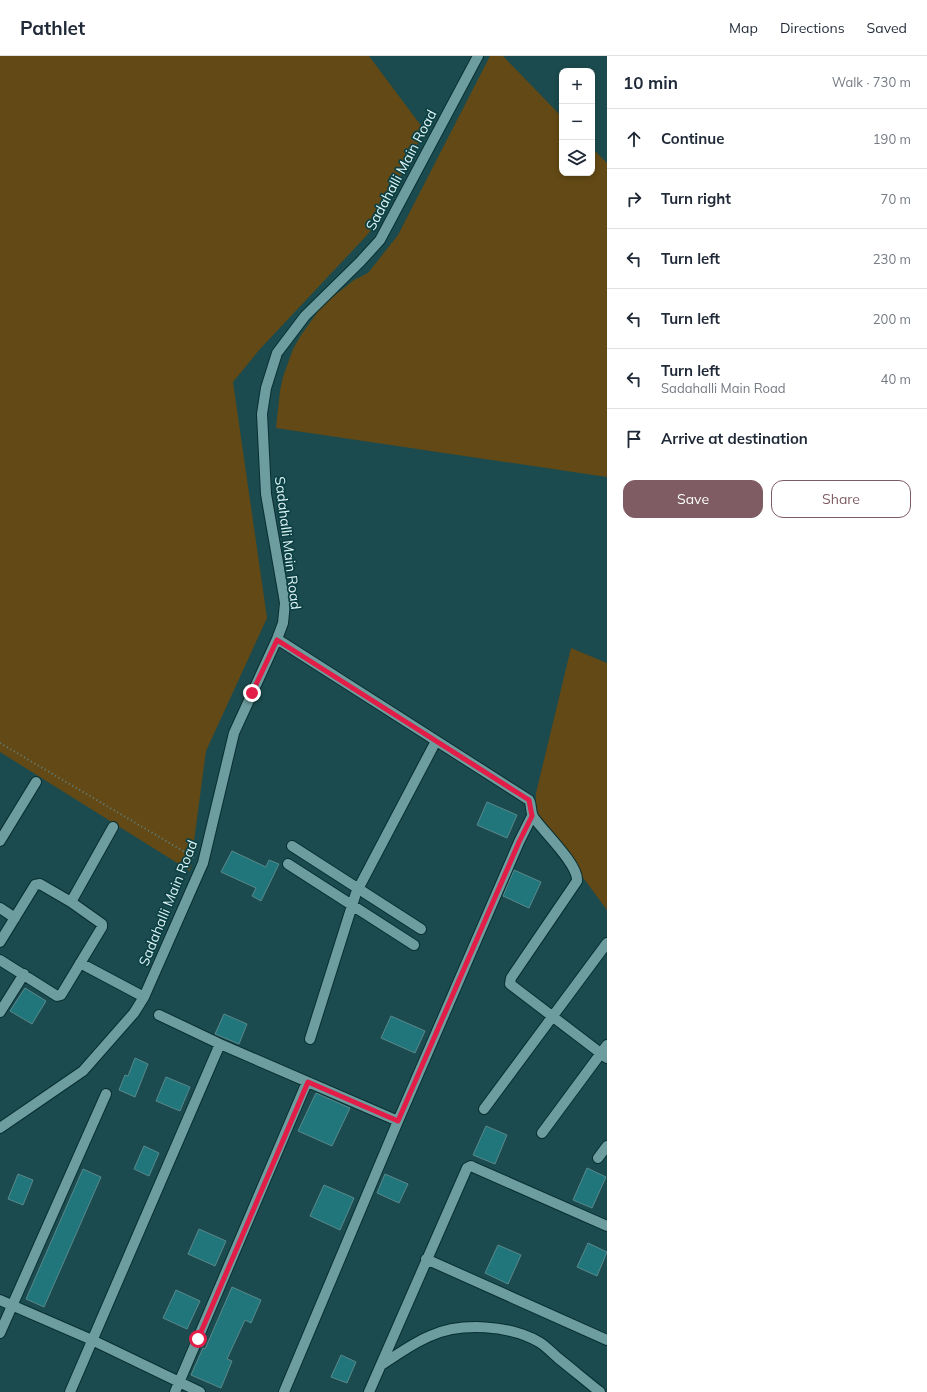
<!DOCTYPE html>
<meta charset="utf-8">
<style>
body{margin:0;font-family:Mulish,sans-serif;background:#f6f6f7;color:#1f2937}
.controls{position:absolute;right:12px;top:12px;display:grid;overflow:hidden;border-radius:8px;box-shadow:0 2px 6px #0003}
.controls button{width:36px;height:36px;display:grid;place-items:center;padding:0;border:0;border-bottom:1px solid #e0e1e3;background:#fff;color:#1f2937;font:20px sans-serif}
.stop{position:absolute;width:12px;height:12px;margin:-9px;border:3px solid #e11d48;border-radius:50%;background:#fff}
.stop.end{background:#e11d48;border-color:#fff;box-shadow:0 1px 4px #0008}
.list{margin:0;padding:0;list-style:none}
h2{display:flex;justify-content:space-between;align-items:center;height:52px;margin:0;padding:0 16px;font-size:17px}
h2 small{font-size:13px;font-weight:400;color:#747a83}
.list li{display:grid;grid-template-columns:26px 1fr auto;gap:12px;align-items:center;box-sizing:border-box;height:60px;padding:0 16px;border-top:1px solid #e0e1e3}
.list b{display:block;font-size:15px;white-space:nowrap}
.list p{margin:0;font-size:13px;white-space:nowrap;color:#747a83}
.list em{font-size:13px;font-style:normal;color:#747a83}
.actions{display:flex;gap:8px;padding:12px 16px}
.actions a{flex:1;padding:9px 0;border:1px solid #7f5c64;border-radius:12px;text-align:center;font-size:14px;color:#7f5c64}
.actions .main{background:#7f5c64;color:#fff}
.icon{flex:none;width:22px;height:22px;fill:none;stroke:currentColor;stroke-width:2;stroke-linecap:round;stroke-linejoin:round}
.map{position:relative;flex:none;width:607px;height:1336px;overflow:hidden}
header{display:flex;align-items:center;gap:24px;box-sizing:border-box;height:56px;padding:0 20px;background:#fff;border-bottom:1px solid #e0e1e3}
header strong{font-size:19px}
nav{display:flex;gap:22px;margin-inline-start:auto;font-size:14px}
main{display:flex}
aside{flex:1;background:#fff}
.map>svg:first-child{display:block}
.green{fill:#634915}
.building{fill:#21767b;stroke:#59898c}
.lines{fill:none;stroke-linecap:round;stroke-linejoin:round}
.minor-casing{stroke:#092f31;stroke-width:12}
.path{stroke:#5e8588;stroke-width:2;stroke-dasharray:1 3;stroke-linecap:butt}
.minor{stroke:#6d9d9f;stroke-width:10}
.route{stroke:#e11d48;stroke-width:5}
.labels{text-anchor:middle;stroke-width:3.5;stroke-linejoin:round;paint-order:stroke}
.street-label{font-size:14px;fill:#dcf4f6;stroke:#0d4043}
</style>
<header>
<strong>Pathlet</strong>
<nav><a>Map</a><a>Directions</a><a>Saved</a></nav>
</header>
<main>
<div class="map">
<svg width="607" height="1336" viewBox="0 0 607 1336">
<rect width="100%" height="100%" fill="#1b4b4e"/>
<path class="green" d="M0 0H369L425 75 369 177 260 293 233 326 267 562 206 695 190 815 0 696Z
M490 0H503L562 61V117H592V92L607 107V421L276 372 280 335 283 321 293 293 301 279 319 254 330 243 354 224 368 217 398 179Z
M571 592 607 607V854L535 757 536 737Z"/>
<path class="building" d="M487 746 517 759 507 782 477 769Z
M232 795 266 811 269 804 279 808 261 845 252 840 256 832 221 816Z
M514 814 541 826 529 852 503 840Z
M25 932 46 945 32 968 10 955Z
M224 958 247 968 239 988 215 978Z
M391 960 425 975 415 997 381 982Z
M135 1002 148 1008 135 1041 119 1034 125 1019 128 1020Z
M166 1021 190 1031 180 1055 156 1045Z
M316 1037 350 1052 332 1090 298 1075Z
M486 1070 507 1079 495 1108 473 1099Z
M144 1090 159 1097 149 1120 134 1113Z
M587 1112 606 1121 592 1152 573 1144Z
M83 1113 101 1121 44 1251 26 1243Z
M18 1118 33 1124 23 1149 8 1143Z
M385 1118 408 1128 399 1147 377 1137Z
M324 1129 354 1142 340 1174 310 1160Z
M199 1173 226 1185 215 1210 188 1198Z
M588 1187 607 1196 597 1220 577 1211Z
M498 1189 521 1199 508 1228 485 1217Z
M232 1231 261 1244 251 1267 245 1264 227 1303 232 1305 221 1332 191 1319 203 1292 205 1293Z
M176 1234 200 1245 187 1273 163 1262Z
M341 1299 356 1306 347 1327 331 1321Z"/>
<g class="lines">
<g class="minor-casing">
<path id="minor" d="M277 583 529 744C532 749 530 757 534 762 543 775 579 809 577 825L511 922 510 928 607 1002
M0 785 36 726
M292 790 421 873
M288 808 414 889
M71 846 113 771
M0 852 15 862
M0 886 35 829 40 828 71 846 102 868V871L61 939 57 940 0 904
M80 907 144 941
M0 956 24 918
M159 959 220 988 398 1065
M310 983 356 837 436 685
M484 1053 607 887
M0 1072 83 1015 134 957 144 941 203 807 234 677 277 583 283 567 285 547 283 535 266 438 262 358 266 332 277 297 305 260 360 206 380 184 478 0
M542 1077 607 989
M598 1102 607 1090
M426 1203 607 1284
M0 1244 92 1284 200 1336
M0 1277 106 1038
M381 1309C397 1299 413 1287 430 1280 461 1266 510 1269 539 1286 546 1290 552 1297 558 1302 572 1313 586 1325 600 1336
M70 1336 220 988
M175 1336 307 1026
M284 1336 398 1065 519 786 532 760
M369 1336 467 1112 471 1110 473 1111 607 1170"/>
</g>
<path class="path" d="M0 687 195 802"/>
<use href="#minor" class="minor"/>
</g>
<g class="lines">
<path class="route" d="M198 1283 308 1026 398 1065 519 786 532 760 529 744 277 584 252 637"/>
</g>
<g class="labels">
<g class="street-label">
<text transform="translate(401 114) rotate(-62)" y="5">Sadahalli Main Road</text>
<text transform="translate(288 487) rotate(83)" y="5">Sadahalli Main Road</text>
<text transform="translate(168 847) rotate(-68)" y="5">Sadahalli Main Road</text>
</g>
</g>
</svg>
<div class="controls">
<button>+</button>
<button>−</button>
<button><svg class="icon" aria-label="layers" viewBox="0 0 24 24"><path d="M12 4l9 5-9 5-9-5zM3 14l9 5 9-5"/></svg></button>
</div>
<div class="stop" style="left:198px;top:1283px"></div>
<div class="stop end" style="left:252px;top:637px"></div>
</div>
<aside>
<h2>10 min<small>Walk · 730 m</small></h2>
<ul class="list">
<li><svg class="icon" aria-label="ahead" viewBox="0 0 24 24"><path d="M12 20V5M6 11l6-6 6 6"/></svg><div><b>Continue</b></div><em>190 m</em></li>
<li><svg class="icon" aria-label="right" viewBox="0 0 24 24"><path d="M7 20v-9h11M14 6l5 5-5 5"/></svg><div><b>Turn right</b></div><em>70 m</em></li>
<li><svg class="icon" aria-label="left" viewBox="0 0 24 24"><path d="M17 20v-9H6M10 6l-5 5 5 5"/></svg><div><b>Turn left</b></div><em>230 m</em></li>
<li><svg class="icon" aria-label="left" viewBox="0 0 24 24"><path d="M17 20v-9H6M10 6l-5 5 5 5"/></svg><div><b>Turn left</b></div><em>200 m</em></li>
<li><svg class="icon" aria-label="left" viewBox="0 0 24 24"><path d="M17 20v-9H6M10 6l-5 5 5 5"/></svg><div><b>Turn left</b><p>Sadahalli Main Road</p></div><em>40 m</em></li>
<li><svg class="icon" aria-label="arrive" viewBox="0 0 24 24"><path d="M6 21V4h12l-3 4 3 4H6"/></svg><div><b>Arrive at destination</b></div></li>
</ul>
<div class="actions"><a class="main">Save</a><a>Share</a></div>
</aside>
</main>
